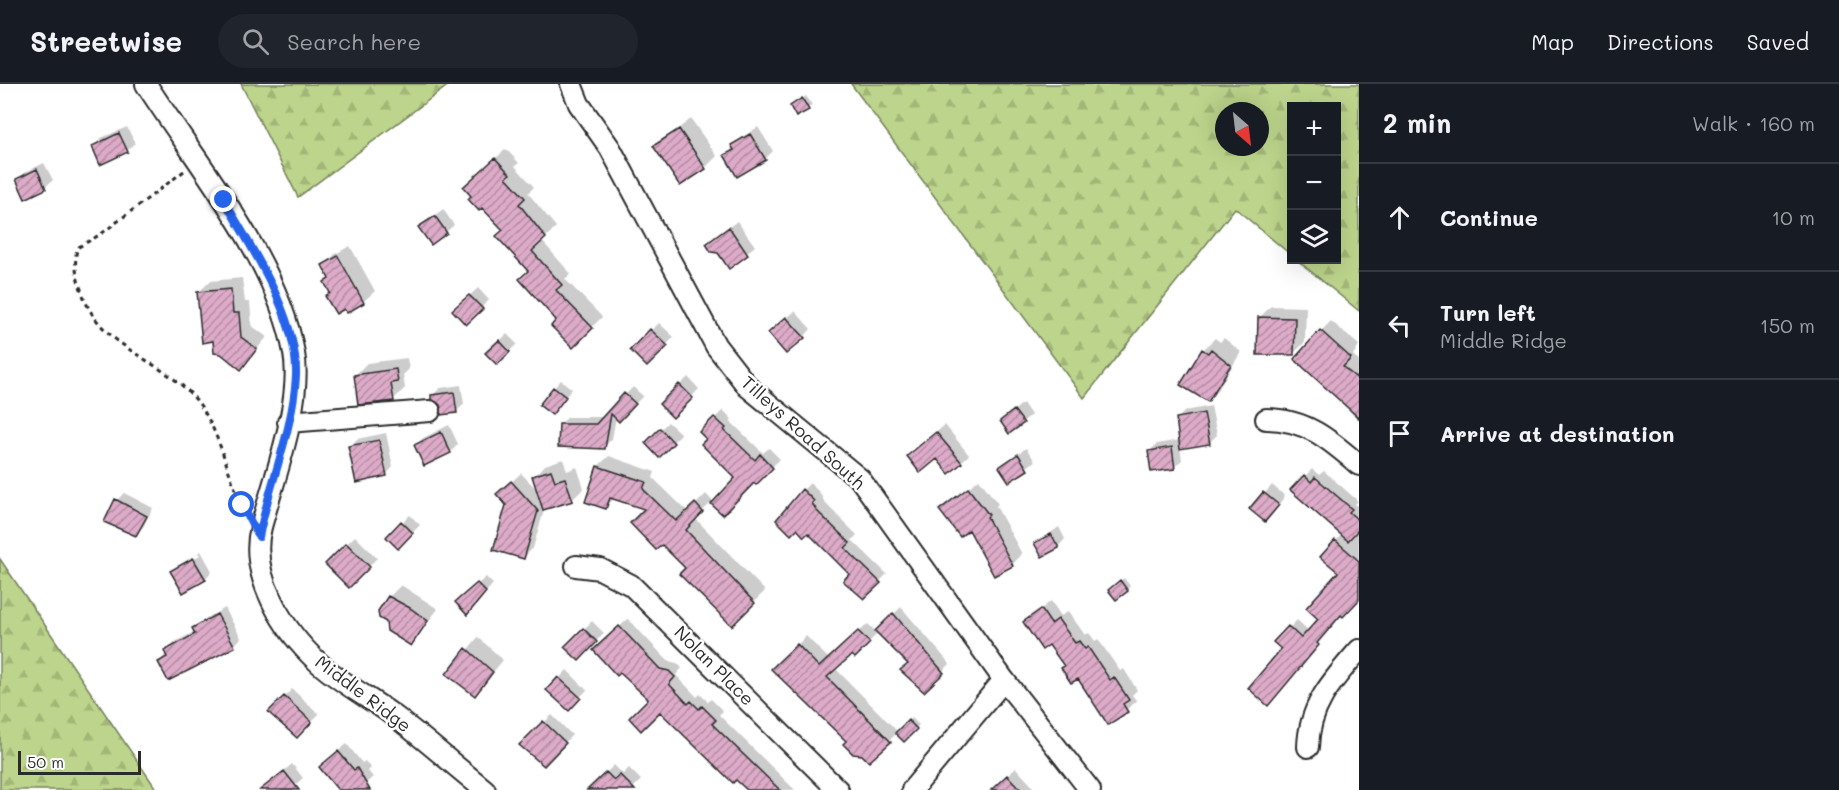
<!DOCTYPE html>
<meta charset="utf-8">
<style>
body{margin:0;font-family:Mali,sans-serif;background:#20242c;color:#f1f3f6}
.controls{position:absolute;right:18px;top:18px;display:grid;overflow:hidden;border-radius:0px;box-shadow:0 6px 24px #0002}
.controls button{width:54px;height:54px;display:grid;place-items:center;padding:0;border:0;border-bottom:2px solid #363941;background:#171b24;color:#f1f3f6;font:30px sans-serif}
.compass{position:absolute;left:1215px;top:18px;width:54px;height:54px;border-radius:50%;background:#171b24;box-shadow:0 6px 24px #0002;rotate:152deg}
.scale{position:absolute;left:18px;bottom:15px;width:123px;box-sizing:border-box;padding-left:6px;border:3px solid #2b2b2b;border-top:0;font-size:16px;line-height:21px;white-space:nowrap;color:#2b2b2b;-webkit-text-stroke:4px #fff;paint-order:stroke}
.stop{position:absolute;width:18px;height:18px;margin:-14px;border:4px solid #2563eb;border-radius:50%;background:#fff}
.stop.end{background:#2563eb;border-color:#fff;box-shadow:0 2px 6px #0008}
.list{margin:0;padding:0;list-style:none}
h2{display:flex;justify-content:space-between;align-items:center;height:78px;margin:0;padding:0 24px;font-size:26px}
h2 small{font-size:20px;font-weight:400;color:#9ea1a6}
.list li{display:grid;grid-template-columns:39px 1fr auto;gap:18px;align-items:center;box-sizing:border-box;height:108px;padding:0 24px;border-top:2px solid #363941}
.list b{display:block;font-size:22px;white-space:nowrap}
.list p{margin:0;font-size:20px;white-space:nowrap;color:#9ea1a6}
.list em{font-size:20px;font-style:normal;color:#9ea1a6}
.icon{flex:none;width:33px;height:33px;fill:none;stroke:currentColor;stroke-width:2;stroke-linecap:round;stroke-linejoin:round}
.map{position:relative;flex:none;width:1359px;height:706px;overflow:hidden}
header{display:flex;align-items:center;gap:36px;box-sizing:border-box;height:84px;padding:0 30px;background:#171b24;border-bottom:2px solid #363941}
header strong{font-size:28px}
nav{display:flex;gap:33px;margin-inline-start:auto;font-size:21px}
.search{width:420px;height:54px;background:#20242c;display:flex;align-items:center;gap:15px;box-sizing:border-box;padding:0 21px;border-radius:33px;color:#9ea1a6;font-size:22px}
main{display:flex}
aside{flex:1;background:#171b24}
.map>svg:first-child{display:block}
.forest{fill:url(#forest-firs);stroke:#74805b;stroke-width:1.5;fill-rule:evenodd}
.shadow{fill:#0003}
.building{fill:url(#building-hatch);stroke:#2b2b2b;stroke-width:1.5}
.lines{fill:none;stroke-linecap:round;stroke-linejoin:round}
.minor-casing{stroke:#2b2b2b;stroke-width:24}
.path{stroke:#2b2b2b;stroke-width:3;stroke-dasharray:4.5 4.5;stroke-linecap:butt}
.minor{stroke:#fff;stroke-width:20}
.route{stroke:#2563eb;stroke-width:8}
.labels{text-anchor:middle;stroke-width:5;stroke-linejoin:round;paint-order:stroke}
.street-label{font-size:18px;fill:#2b2b2b;stroke:#fff}
</style>
<header>
<strong>Streetwise</strong>
<div class="search"><svg class="icon" aria-label="search" viewBox="0 0 24 24"><circle cx="10" cy="10" r="6"/><path d="M15 15l6 6"/></svg>Search here</div>
<nav><a>Map</a><a>Directions</a><a>Saved</a></nav>
</header>
<main>
<div class="map">
<svg width="1359" height="706" viewBox="0 0 1359 706">
<defs>
<pattern id="forest-firs" width="22" height="20" patternUnits="userSpaceOnUse" patternTransform="scale(1.5)"><rect width="22" height="20" fill="#bcd48b"/><path d="M5 1l3.5 6h-7zM16 11l3.5 6h-7z" fill="#a2b678"/></pattern>
<pattern id="building-hatch" width="6" height="6" patternUnits="userSpaceOnUse" patternTransform="scale(1.5)"><rect width="6" height="6" fill="#ddabc8"/><path d="M-1 1l2-2M0 6l6-6M5 7l2-2" fill="none" stroke="#b38ba3"/></pattern>
</defs>
<rect width="100%" height="100%" fill="#fff"/>
<filter id="ink" filterUnits="userSpaceOnUse"><feTurbulence type="fractalNoise" baseFrequency=".0167" numOctaves="2"/><feDisplacementMap in="SourceGraphic" scale="12" xChannelSelector="R" yChannelSelector="G"/><feConvolveMatrix kernelMatrix="1 2 1 2 8 2 1 2 1" color-interpolation-filters="sRGB"/></filter>
<g filter="url(#ink)">
<path class="forest" d="M241 0H450L298 113Z
M851 0H1359V227L1297 176H1336V22H1292L1291 171 1235 124 1084 314ZM1224 27H1260V63H1224Z
M0 475 157 706H0Z"/>
<path class="shadow" d="M806 12 812 21 797 31 791 22Z
M691 35 717 72 705 84 655 62Z
M127 43 135 59 127 67 94 62 101 54Z
M758 43 773 67 765 75 726 72 741 54Z
M506 65 519 79 515 82 534 103 528 109 556 143 542 157 571 190 565 195 602 233 573 262 504 146 473 112 475 93Z
M44 79 53 96 45 103 18 95 26 88Z
M443 125 454 141 446 148 420 143Z
M737 137 755 162 729 183 719 168 708 160Z
M350 162 375 207 363 218 345 223 326 198 330 193 324 182 335 170Z
M242 194 245 218H250L252 242 267 253 241 284 199 208 210 197Z
M478 204 489 216 466 239 454 226Z
M1271 222 1306 223 1305 258 1293 270 1259 234Z
M795 227 811 245 804 253 778 242Z
M1331 237 1359 261 1353 271 1359 277V336L1350 328 1352 326 1321 247Z
M659 239 674 253 647 281 632 266Z
M507 250 517 260 497 279 487 269Z
M1215 254 1220 258 1224 254 1241 268 1219 304 1208 316 1203 266Z
M407 274 409 285 403 291 405 304 393 316 355 291 367 279Z
M688 293 699 305 673 332 661 320Z
M561 296 572 305 552 329 554 304Z
M461 301 464 320 456 328 432 312 440 304Z
M633 303 643 312 619 336 616 333 612 355 604 363 560 340 568 333H604Z
M1023 319 1031 331 1010 348 1001 337Z
M1211 322 1217 351 1209 359 1180 363 1182 376 1174 383 1150 367 1157 360 1180 356 1178 334 1185 327Z
M723 326 732 335 730 337 763 369 769 364 780 375 756 399 754 397 723 429 712 418 695 434 765 507 732 540 687 483 647 424 615 414 605 423 587 417 598 382 609 372 655 388 653 394 688 428 706 410 714 419 737 394 701 348Z
M668 338 681 350 659 372 647 359Z
M449 341 458 360 451 368 425 380 416 361 423 354Z
M945 341 969 371 961 378 916 365Z
M386 349 393 383 386 391 350 362 357 355Z
M1026 364 1035 377 1010 396 1001 383Z
M563 375 567 387 577 383 584 404 572 416 545 423 533 464 523 474 508 421 499 410 521 389 539 408 534 393 545 381Z
M1312 385 1319 391 1324 387 1358 417 1355 420 1359 424V502L1355 514 1275 612 1283 565 1275 558 1297 536 1309 547 1320 535 1340 488 1323 472 1342 450 1292 406Z
M979 395 998 420 996 422 1022 470 1012 481 970 444 941 426Z
M810 399 820 409 825 419 857 451 852 456 887 490 864 513 803 406Z
M1272 401 1285 412 1272 429 1251 425Z
M124 409 153 424 143 443 135 450 117 416Z
M410 431 420 441 398 463 388 453Z
M1059 443 1065 455 1058 463 1036 459Z
M355 452 377 474 349 502 327 480Z
M201 467 212 487 205 495 172 487 178 481V484L200 471 198 469 179 480Z
M486 493 493 500 475 521 465 511Z
M1124 494 1130 502 1127 505 1113 503Z
M401 501 438 525 411 560 389 513Z
M1051 517 1061 532 1068 527 1085 551 1089 549 1095 557 1098 555 1120 587 1124 585 1137 606 1132 611 1137 617 1109 639 1078 593 1066 581 1050 558 1025 538Z
M901 523 950 580 924 606 909 580 879 548 855 572 852 569 835 584 898 648 912 634 919 641 904 656 897 649 869 676 774 585 806 552 829 575 868 540 876 548Z
M225 524 241 554 234 562 160 578 173 559 196 547 194 544 202 537Z
M628 535 668 577 677 579 682 584 676 591 697 613 700 610 708 618 711 615 723 627 719 631 795 706H749L650 615 603 558Z
M592 537 604 549 579 575 566 563Z
M478 553 503 576 475 610 448 590Z
M567 586 587 606 568 625 548 606Z
M292 605 319 630 297 652 271 628Z
M552 631 572 651 544 680 521 661Z
M347 660 362 679 365 677 371 684 368 687 373 693 365 700 329 675Z
M292 680 303 694 295 701H267Z
M614 681 623 690 629 684 641 696 631 706 595 700Z
M1016 684 1036 706H993L1000 699Z"/>
<path class="building" d="M802 14 809 26 796 33 790 22Z
M679 45 706 85 680 102 653 62Z
M119 49 128 68 100 81 92 62Z
M750 50 766 76 737 93 724 71 734 66 731 61Z
M495 74 510 90 506 93 525 114 519 120 546 154 532 167 562 201 556 206 593 244 573 264 551 242 556 236 519 195 528 187 496 152 503 146 482 124 479 127 468 115 471 112 463 103Z
M37 85 46 105 25 115 16 95Z
M435 132 447 149 431 161 418 143Z
M729 143 748 171 729 185 718 169 711 168 706 160Z
M338 172 364 219 347 229 344 225 336 230 325 212 330 209 324 198 329 195 322 181Z
M231 205 233 229H239L241 253 257 265 241 286 221 270 214 269 213 257 202 259 197 208Z
M469 211 483 225 466 241 452 226Z
M786 233 805 254 786 270 768 249Z
M1258 233 1295 234 1294 271H1257Z
M650 245 668 262 647 283 630 266Z
M1320 246 1351 274 1343 283 1359 296V334L1294 275Z
M499 256 510 268 497 281 485 269Z
M1202 265 1208 269 1211 265 1231 281 1208 318 1180 301Z
M396 285 398 298 391 299 394 317 358 321 354 291Z
M679 300 693 314 673 334 659 320Z
M553 303 566 313 552 331 539 321Z
M454 308 457 329 441 331 440 321 431 315V311Z
M624 309 636 320 619 338 611 330 605 365 558 363 559 340H596Z
M1014 326 1024 339 1009 350 1000 337Z
M1204 329 1210 360 1180 365 1176 334Z
M714 333 726 344 724 346 755 376 760 370 773 384 756 401 754 399 723 431 711 420 735 394 701 360 706 355 699 348Z
M660 344 674 359 659 374 645 359Z
M441 348 451 369 424 382 414 361Z
M936 348 962 379 949 390 937 375 920 389 907 372Z
M379 356 387 392 356 399 348 362Z
M1172 363 1175 385 1151 388 1148 367Z
M1018 370 1028 386 1009 398 999 383Z
M597 382 646 398 643 405 676 437 695 419 703 428 686 446 755 519 732 542 679 490 685 484 662 461 656 466 630 439 644 425 610 414 606 425 585 418Z
M551 386 555 397 565 394 573 417 543 426 532 392Z
M1304 391 1311 398 1315 393 1352 425 1349 428 1359 437V445L1348 457 1290 406Z
M511 397 538 427 524 475 493 466 506 421 496 410Z
M968 404 989 431 987 433 1013 482 994 492 969 446 960 453 939 426Z
M802 405 814 417 812 419 817 427 850 459 845 464 881 499 864 515 843 497 849 490 808 449 804 453 797 445 791 451 776 436Z
M1263 408 1279 421 1265 438 1249 425Z
M115 415 147 432 136 452 104 438Z
M401 437 413 449 398 465 386 453Z
M1051 450 1059 464 1042 473 1034 459Z
M1335 456 1359 477V516L1343 533 1341 531 1317 559 1319 561 1268 622 1248 604 1281 565 1273 558 1288 542 1301 554 1318 535 1306 524 1338 488 1320 473Z
M346 459 370 483 349 504 325 480Z
M193 474 206 496 183 509 170 487Z
M1120 496 1128 507 1116 516 1108 506Z
M477 499 486 508 467 531 455 518Z
M388 512 410 524 428 537 411 562 387 547 386 538 379 534 378 527Z
M1041 525 1051 540 1058 535 1075 559 1079 557 1085 565 1088 563 1110 596 1114 593 1129 616 1123 620 1128 628 1108 641 1078 595 1071 599 1061 584 1064 582 1049 561 1042 566 1023 538Z
M893 529 944 589 924 608 900 586 908 580 875 547Z
M217 530 235 563 168 597 158 578 167 573 164 567 195 550 192 544Z
M619 542 660 585 669 587 675 593 669 600 688 620 691 617 699 625 702 622 716 636 712 640 780 706H747L736 696 733 699 660 628 641 647 629 634 648 615 620 589 617 592 593 566Z
M583 544 597 558 579 577 564 563Z
M858 547 870 559 855 574 852 571 827 593 891 658 869 678 862 671 853 670 843 660 846 657 771 585 797 560 819 583Z
M466 564 493 588 475 612 446 590Z
M558 593 581 614 569 627 546 606Z
M284 612 312 638 297 654 268 628Z
M908 636 917 645 904 658 895 649Z
M543 637 566 659 544 682 519 661Z
M338 667 354 686 357 684 370 706H338L319 683Z
M284 687 299 706H260Z
M606 688 614 696 620 691 635 706H587Z
M1007 691 1021 706H991Z"/>
<g class="lines">
<g class="minor-casing">
<path id="minor" d="M146 0C197 80 277 174 294 269 303 317 274 395 261 443 248 491 284 547 319 579 342 600 372 615 397 634 427 657 455 682 485 706
M571 0 579 20 610 64 716 262 748 303 860 395 1004 596 1090 706
M1266 335C1306 335 1330 356 1359 381
M288 338 430 327
M576 482 600 485 631 501 838 706
M1308 663C1309 621 1333 596 1359 566
M912 706 1004 596"/>
</g>
<path class="path" d="M184 87 101 150 77 164C74 181 76 192 82 208 101 269 170 275 202 324 223 357 228 396 247 430"/>
<use href="#minor" class="minor"/>
</g>
</g>
<g class="lines" filter="url(#ink)">
<path class="route" d="M224 116C252 165 298 233 296 292 293 347 269 400 259 453L242 421"/>
</g>
<g class="labels">
<g class="street-label">
<text transform="translate(803 349) rotate(42)" y="6">Tilleys Road South</text>
<text transform="translate(714 582) rotate(45)" y="6">Nolan Place</text>
<text transform="translate(363 610) rotate(37)" y="6">Middle Ridge</text>
</g>
</g>
</svg>
<div class="controls">
<button>+</button>
<button>−</button>
<button><svg class="icon" aria-label="layers" viewBox="0 0 24 24"><path d="M12 4l9 5-9 5-9-5zM3 14l9 5 9-5"/></svg></button>
</div>
<svg class="compass" viewBox="-18 -18 36 36"><path d="M0-13l5 13h-10z" fill="#e53935"/><path d="M0 13l5-13h-10z" fill="#9ea1a6"/></svg>
<div class="scale">50 m</div>
<div class="stop" style="left:242px;top:421px"></div>
<div class="stop end" style="left:224px;top:116px"></div>
</div>
<aside>
<h2>2 min<small>Walk · 160 m</small></h2>
<ul class="list">
<li><svg class="icon" aria-label="ahead" viewBox="0 0 24 24"><path d="M12 20V5M6 11l6-6 6 6"/></svg><div><b>Continue</b></div><em>10 m</em></li>
<li><svg class="icon" aria-label="left" viewBox="0 0 24 24"><path d="M17 20v-9H6M10 6l-5 5 5 5"/></svg><div><b>Turn left</b><p>Middle Ridge</p></div><em>150 m</em></li>
<li><svg class="icon" aria-label="arrive" viewBox="0 0 24 24"><path d="M6 21V4h12l-3 4 3 4H6"/></svg><div><b>Arrive at destination</b></div></li>
</ul>
</aside>
</main>
